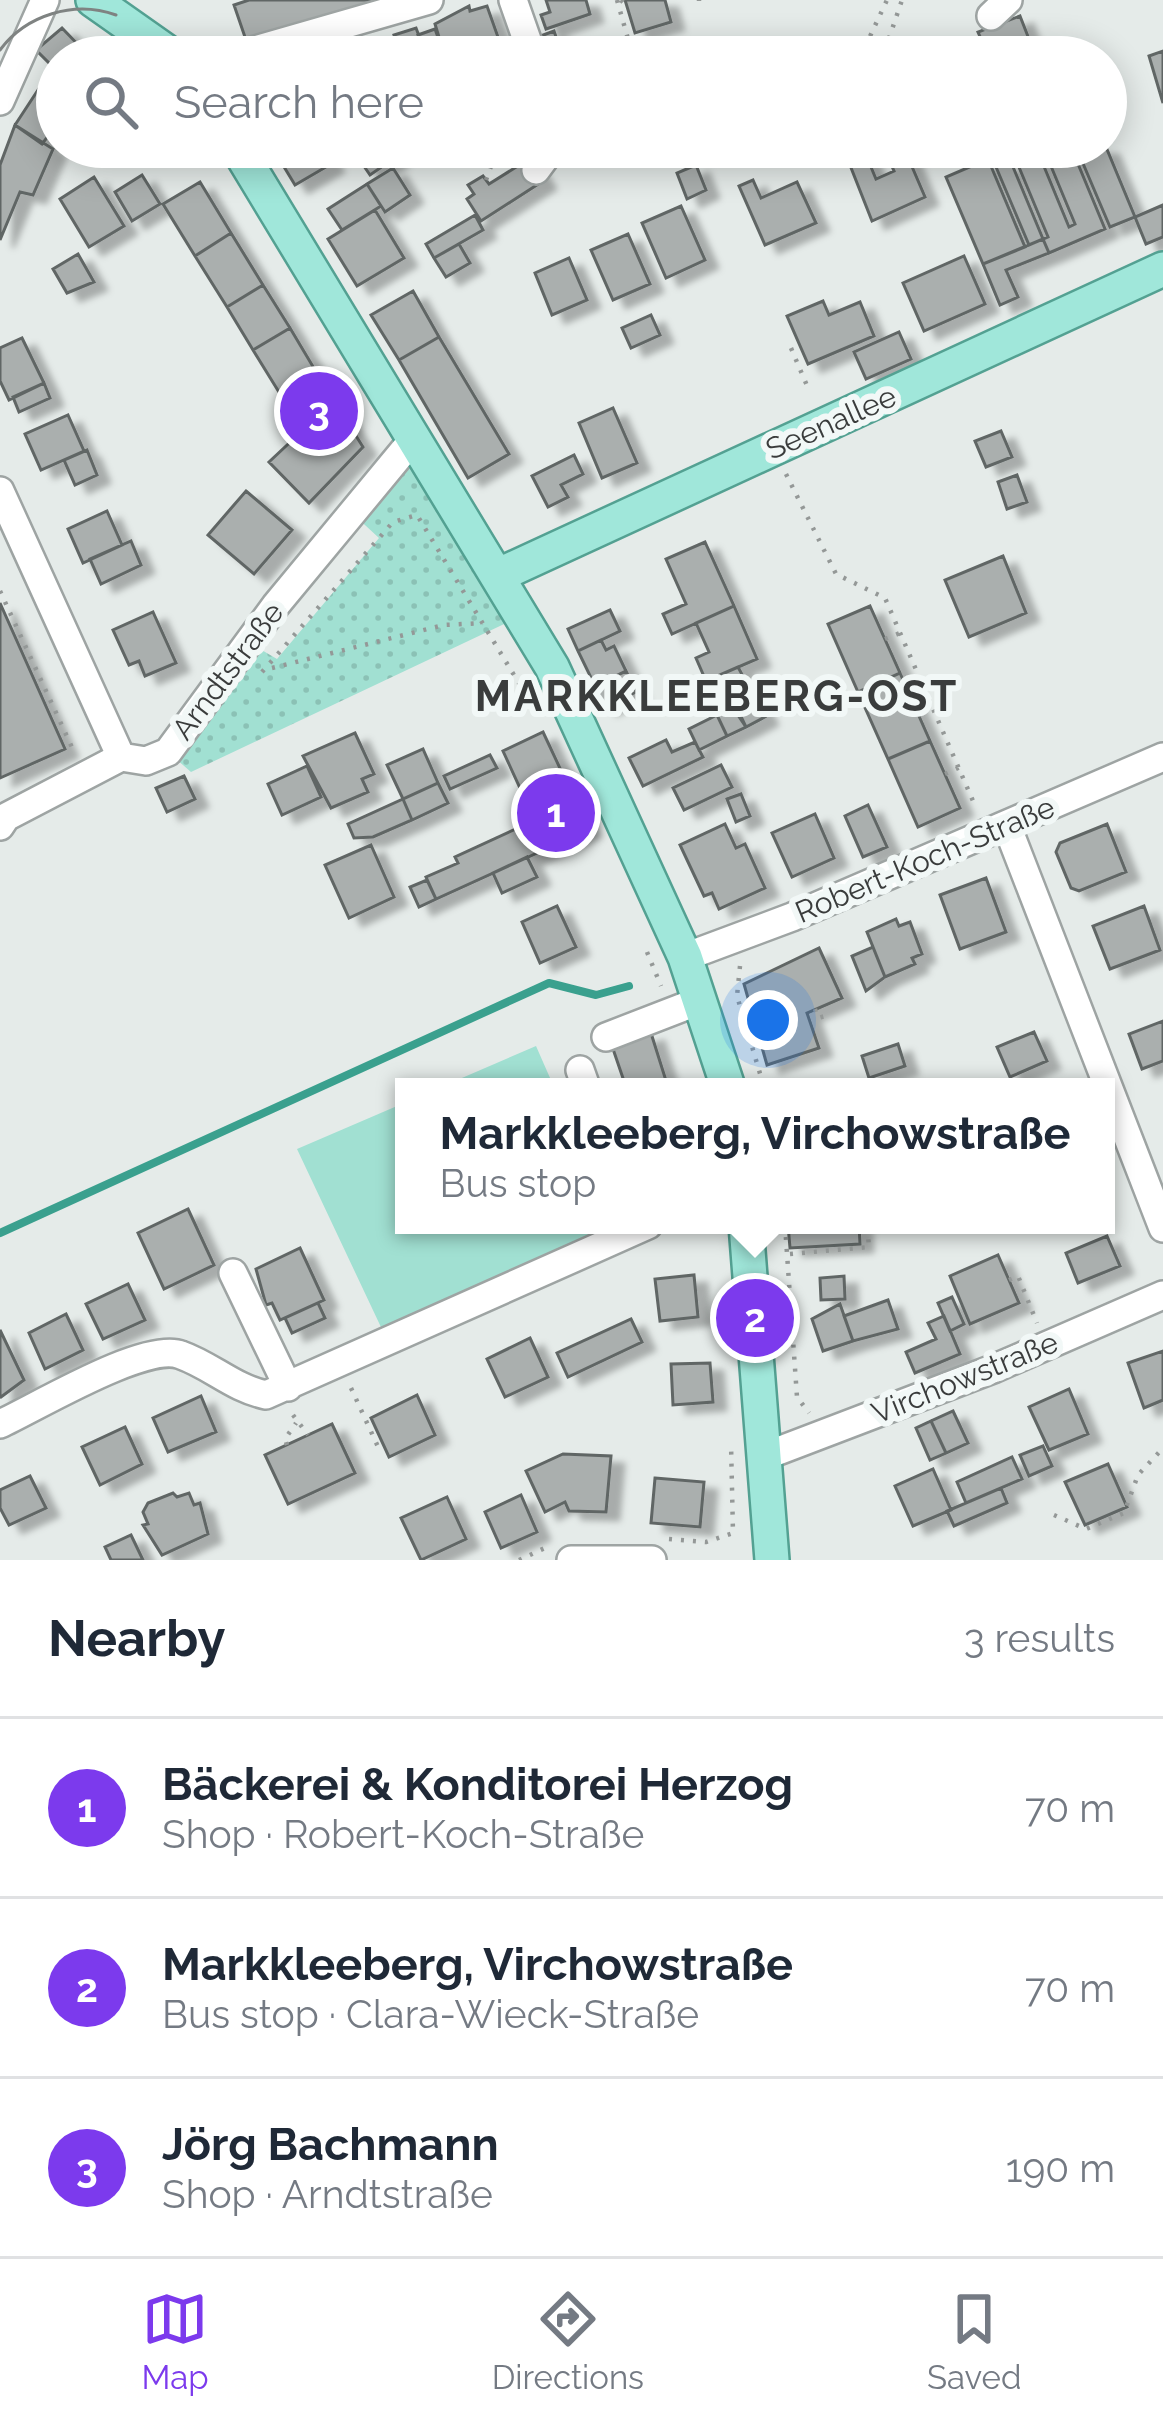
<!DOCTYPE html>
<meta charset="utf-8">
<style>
body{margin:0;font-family:Raleway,sans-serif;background:#f2f2f3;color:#1f2937}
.you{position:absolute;left:768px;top:1020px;width:42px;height:42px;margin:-30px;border:9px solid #fff;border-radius:50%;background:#1a73e8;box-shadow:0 0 0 18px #1a73e833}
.badge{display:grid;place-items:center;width:78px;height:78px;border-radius:50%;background:#7c3aed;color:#fff;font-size:39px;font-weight:700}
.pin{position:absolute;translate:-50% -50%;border:6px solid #fff;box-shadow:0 3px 12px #0006}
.popup{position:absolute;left:395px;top:1078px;width:720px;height:156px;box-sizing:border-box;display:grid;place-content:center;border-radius:0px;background:#fff;filter:drop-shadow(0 3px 9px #0005);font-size:39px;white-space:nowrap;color:#747a83}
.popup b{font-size:45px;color:#1f2937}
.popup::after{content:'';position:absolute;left:50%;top:100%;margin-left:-24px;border:24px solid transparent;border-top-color:#fff}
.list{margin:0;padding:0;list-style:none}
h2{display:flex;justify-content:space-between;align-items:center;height:156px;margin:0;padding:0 48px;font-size:51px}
h2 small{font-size:39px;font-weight:400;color:#747a83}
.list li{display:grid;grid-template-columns:78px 1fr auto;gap:36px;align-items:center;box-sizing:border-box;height:180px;padding:0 48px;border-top:3px solid #e0e1e3}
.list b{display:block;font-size:45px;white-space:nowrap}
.list p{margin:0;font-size:39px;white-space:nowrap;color:#747a83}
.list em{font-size:39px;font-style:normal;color:#747a83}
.icon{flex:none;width:66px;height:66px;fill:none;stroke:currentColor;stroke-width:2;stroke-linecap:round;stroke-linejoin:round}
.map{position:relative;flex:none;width:1163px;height:1560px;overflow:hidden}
.search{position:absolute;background:#fff;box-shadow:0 6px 30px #0003;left:36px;right:36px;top:36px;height:132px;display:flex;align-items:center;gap:30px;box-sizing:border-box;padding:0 42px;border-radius:66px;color:#747a83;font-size:45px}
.sheet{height:696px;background:#fff}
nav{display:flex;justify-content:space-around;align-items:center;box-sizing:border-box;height:168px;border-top:3px solid #e0e1e3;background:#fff;font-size:33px;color:#747a83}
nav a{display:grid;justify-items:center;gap:6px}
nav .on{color:#7c3aed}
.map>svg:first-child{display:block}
.green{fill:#a1e0d2}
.park{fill:url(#park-dots)}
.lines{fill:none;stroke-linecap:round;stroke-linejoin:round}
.stream{stroke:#3aa08e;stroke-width:8}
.building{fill:#aaafae;stroke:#616665;stroke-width:3;filter:url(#shadow)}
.minor-casing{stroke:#9ea4a3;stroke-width:32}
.major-casing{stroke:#53a192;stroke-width:38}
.path{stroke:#949897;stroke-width:4.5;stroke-dasharray:3 9;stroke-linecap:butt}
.minor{stroke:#fff;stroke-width:27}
.major{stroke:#a0e7da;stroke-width:33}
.tram{stroke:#7f8382;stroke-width:3}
.labels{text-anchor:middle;stroke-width:12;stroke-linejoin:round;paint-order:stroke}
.street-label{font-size:30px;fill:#3a3c3c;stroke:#f2f8f7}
.district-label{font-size:42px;font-weight:bold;letter-spacing:3px;fill:#3a3c3c;stroke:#f2f8f7}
</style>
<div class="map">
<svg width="1163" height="1560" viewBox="0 0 1163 1560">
<defs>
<pattern id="park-dots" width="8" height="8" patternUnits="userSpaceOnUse" patternTransform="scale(3)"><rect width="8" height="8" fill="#a1e0d2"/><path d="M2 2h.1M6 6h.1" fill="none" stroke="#8bc1b5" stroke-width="1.8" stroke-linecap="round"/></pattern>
<filter id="shadow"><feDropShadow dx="13" dy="8" stdDeviation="3" flood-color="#0004"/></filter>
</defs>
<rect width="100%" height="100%" fill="#e5ebe9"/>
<path class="green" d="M536 1046 554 1087H441Z
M404 1103V1225H598L607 1244 388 1342 297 1149Z"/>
<path class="park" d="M415 437 523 615 191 772 168 752 248 642 277 659 379 538 352 513Z"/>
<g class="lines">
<path class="stream" d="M0 1233 549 983 596 995 629 986"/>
</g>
<path class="building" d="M249 0H387L247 43 234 5Z
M546 0H586L590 14 546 29 541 15 550 12Z
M625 0H665L671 22 635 33Z
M469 6 470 11 487 6 504 54 445 57 435 24Z
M1020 16 1036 57H989L978 32Z
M62 28 90 57H57V138L49 135 42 144 15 125 53 67 36 50Z
M416 28 424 49 402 57 394 35Z
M435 29 445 57H427L418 35Z
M554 31 563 57H545L538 37Z
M843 43 875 49 874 57H840Z
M1163 51V103L1149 56Z
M15 125 53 149 33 195 20 192 0 240V165Z
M272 147H320L331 164 295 185Z
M357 147H389L396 157 370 175 353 150Z
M1036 147 1069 227 1075 224 1043 147H1071L1105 229 1049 253 1043 239 1048 237 1011 148Z
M1076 147H1106L1135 217 1110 227Z
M846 155H866L876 179 894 171 890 162 907 155 925 197 872 221Z
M529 159 543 181 481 221 467 199 474 194 468 185 483 176 489 184Z
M988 159 1025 247 983 264 946 177Z
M1011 162 1043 239 1029 245 996 167Z
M696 165 706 190 687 199 677 173Z
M393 168 410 195 385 212 367 184Z
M142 175 160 204 132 221 115 192Z
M94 177 124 226 89 247 60 199Z
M753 180 761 198 797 182 816 223 765 245 739 186Z
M200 182 231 233 195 256 163 204Z
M367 184 381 206 342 230 328 209Z
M1163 205V237L1146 244 1135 217Z
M681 206 705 260 666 278 642 223Z
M375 210 404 258 357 286 328 239Z
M475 215 483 230 434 258 426 244Z
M231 233 263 285 227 307 195 256Z
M628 234 650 284 613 300 591 250Z
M1043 239 1049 253 1006 270 1018 297 1000 305 983 264Z
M459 244 470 263 446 277 434 258Z
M78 254 94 282 67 293 53 269Z
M964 256 985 304 924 331 903 283Z
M569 258 587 300 552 315 535 273Z
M263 285 290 328 253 350 227 307Z
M413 291 439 337 399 360 371 315Z
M823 301 829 315 860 302 874 336 808 364 787 316Z
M651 315 660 335 631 348 622 328Z
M290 328 318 375 282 397 253 350Z
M899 332 911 359 866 379 854 352Z
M439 337 509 454 468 478 399 360Z
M22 338 44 383 9 400 0 381V348Z
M318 375 363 447 309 503 269 462 302 431 282 397Z
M44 383 50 398 19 412 13 397Z
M613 408 637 463 602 478 579 423Z
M68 415 84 451 41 470 25 434Z
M1001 431 1012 457 986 467 975 441Z
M87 450 97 475 75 485 64 460Z
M574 455 583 474 561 485 568 497 548 507 532 476Z
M1017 475 1027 502 1007 509 998 482Z
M246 491 292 530 254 574 208 535Z
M107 511 122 545 83 563 68 529Z
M131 541 141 565 101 584 90 559Z
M705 542 734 606 672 634 663 614 686 604 666 559Z
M1003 556 1026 613 969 637 945 580Z
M0 603 65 749 0 778Z
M734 606 757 659 706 681 696 658 709 652 696 623Z
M870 606 900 673 858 692 828 624Z
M610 610 620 631 578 651 568 629Z
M153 612 176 663 145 676 139 661 129 665 113 630Z
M601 640 606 650 614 646 626 671 595 686 578 651Z
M738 667 765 717 746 727 713 678Z
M626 671 636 692 604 707 595 686Z
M900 673 930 741 888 759 858 692Z
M736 706 746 727 727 736 717 715Z
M717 715 727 736 699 750 689 729Z
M543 732 566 781 525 799 503 751Z
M355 733 374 774 362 779 368 792 331 808 303 756Z
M666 740 672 752 695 742 703 757 643 786 629 758Z
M930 741 960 808 918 827 888 759Z
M423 749 438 783 403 799 387 765Z
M490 755 497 768 450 789 444 776Z
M721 765 732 787 684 810 673 788Z
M307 766 321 797 282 815 268 784Z
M184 776 195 799 167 812 156 788Z
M566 781 588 829 548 848 525 799Z
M438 783 448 803 412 820 403 799Z
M741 794 750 816 736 822 727 799Z
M403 799 412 820 373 837 354 838 348 824Z
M868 805 887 847 863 857 845 816Z
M815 814 834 858 792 877 772 833Z
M725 824 736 848 745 844 765 888 719 909 712 893 704 896 680 845Z
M1107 824 1126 872 1079 891 1071 888 1056 852 1060 843Z
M537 826 548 848 436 899 426 877 458 863 455 857 520 827 523 833Z
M371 845 394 897 349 918 325 865Z
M527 857 537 877 502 893 493 873Z
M986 878 1006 932 960 949 940 895Z
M427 880 436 899 419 907 410 887Z
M557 906 576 947 540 963 522 922Z
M1144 906 1160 950 1110 969 1093 926Z
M896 919 899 926 910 922 922 954 912 958 915 964 885 977 867 932Z
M873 947 885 977 866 991 852 956Z
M819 948 842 998 807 1013 819 1048 767 1065 744 984Z
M1163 1021V1061L1142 1069 1129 1034Z
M1034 1032 1047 1061 1010 1077 997 1047Z
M651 1033 668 1087H626L612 1046Z
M898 1044 905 1066 869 1078 862 1056Z
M188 1209 214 1265 164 1289 138 1233Z
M788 1225H859L860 1244 790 1248Z
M1107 1236 1120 1266 1078 1283 1066 1253Z
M300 1248 324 1300 280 1320 272 1303 266 1305 256 1269Z
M998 1255 1019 1303 970 1324 950 1276Z
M694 1275 698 1317 660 1321 655 1279Z
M844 1276 845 1299 821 1300 820 1278Z
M128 1284 145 1320 103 1339 86 1304Z
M952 1297 964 1324 950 1331 938 1303Z
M888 1300 898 1329 853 1341 844 1316Z
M318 1303 325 1318 292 1333 285 1318Z
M840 1304 853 1341 823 1351 812 1319Z
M66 1314 83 1350 45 1369 29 1333Z
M944 1316 960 1354 915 1373 906 1352 936 1339 928 1323Z
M631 1319 642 1342 568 1377 557 1353Z
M0 1330 24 1380 1 1397 0 1396Z
M530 1338 548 1377 505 1397 487 1359Z
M1163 1351V1400L1144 1408 1128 1363Z
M710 1363 713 1402 673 1405 671 1364Z
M1069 1389 1088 1434 1049 1450 1029 1407Z
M417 1395 435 1435 389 1457 371 1418Z
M201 1396 216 1432 168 1452 153 1418Z
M953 1411 968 1443 946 1453 931 1421Z
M931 1421 946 1453 930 1460 916 1428Z
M332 1424 355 1473 288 1504 265 1455Z
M125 1427 142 1464 100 1485 82 1447Z
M1043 1446 1052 1466 1029 1476 1020 1455Z
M563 1454 611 1456 606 1512 569 1511 565 1502 545 1512 526 1471Z
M1012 1457 1022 1479 966 1503 957 1482Z
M1108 1464 1127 1507 1085 1525 1065 1482Z
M933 1469 951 1510 913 1526 895 1486Z
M30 1476 46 1508 9 1525 0 1508V1490Z
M655 1478 704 1482 700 1527 651 1523Z
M1001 1488 1007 1503 954 1526 947 1511Z
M173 1493 177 1497 189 1493 194 1505 200 1503 208 1534 162 1555 143 1525 148 1524 143 1512 148 1503Z
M521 1495 537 1532 501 1548 485 1512Z
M447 1497 466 1539 421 1560 401 1518Z
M131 1535 143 1560H111L105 1547Z"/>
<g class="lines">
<g class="minor-casing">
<path id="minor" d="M513 0 533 57
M991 16 1008 0
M231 57 429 0
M0 101 45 0
M536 170 553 147
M0 491 121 757
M121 757 146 761 168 752 276 605 415 437
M0 826 6 817 121 757
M1007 826 1163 1228
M685 957 792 917 1163 757
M606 1037 699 1001
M580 1070 586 1087
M233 1273 288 1387
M0 1424C37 1407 146 1341 181 1355 212 1366 233 1388 266 1395L648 1225
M765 1456 993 1369 1163 1295
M571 1560H652"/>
</g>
<g class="major-casing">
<path id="major" d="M93 0 174 57
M237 147 552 667 685 957 728 1087
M499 575 1163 269
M746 1225 772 1560"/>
</g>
<path class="path" d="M617 0 632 53 658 51
M621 0 627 7
M699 0V1
M865 47 887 0
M885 50 902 0
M486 180 498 147
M791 348 808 388
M786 474 836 574 885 598 976 808
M0 591 75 754
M885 639 900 633
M272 668 444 625 483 623
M262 672 393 522 417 515 540 718
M916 709 931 702
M945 774 960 767
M647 952 661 986
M740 966 737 996 764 1087
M815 1009 818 1018 825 1016
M785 1225 797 1397 809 1413
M790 1254 869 1247 867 1225
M1009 1280 1018 1276 1037 1323
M351 1388 379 1449
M293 1415 308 1435
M287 1445 285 1439 296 1423
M1054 1515 1086 1529 1124 1513 1138 1475 1163 1448
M669 1539 706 1542 733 1533 731 1443
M519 1560 547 1547"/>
<use href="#minor" class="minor"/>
<use href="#major" class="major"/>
<path class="tram" d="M0 50C26 15 74 0 116 15"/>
</g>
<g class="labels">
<g class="street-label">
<text transform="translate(831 423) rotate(-24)" y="10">Seenallee</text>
<text transform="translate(228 671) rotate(-53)" y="10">Arndtstraße</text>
<text transform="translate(925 860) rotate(-23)" y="10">Robert-Koch-Straße</text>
<text transform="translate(965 1378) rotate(-22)" y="10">Virchowstraße</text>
</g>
<g class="district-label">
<text x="717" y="711">MARKKLEEBERG-OST</text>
</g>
</g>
</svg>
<div class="you"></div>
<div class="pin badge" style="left:556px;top:813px">1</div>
<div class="pin badge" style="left:755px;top:1318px">2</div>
<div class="popup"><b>Markkleeberg, Virchowstraße</b>Bus stop</div>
<div class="pin badge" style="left:319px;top:411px">3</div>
<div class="search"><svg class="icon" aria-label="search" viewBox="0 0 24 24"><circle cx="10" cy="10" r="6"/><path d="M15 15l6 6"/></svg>Search here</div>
</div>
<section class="sheet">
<h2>Nearby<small>3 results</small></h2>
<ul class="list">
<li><span class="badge">1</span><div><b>Bäckerei &amp; Konditorei Herzog</b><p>Shop · Robert-Koch-Straße</p></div><em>70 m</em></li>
<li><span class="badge">2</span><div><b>Markkleeberg, Virchowstraße</b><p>Bus stop · Clara-Wieck-Straße</p></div><em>70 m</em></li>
<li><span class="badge">3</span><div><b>Jörg Bachmann</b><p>Shop · Arndtstraße</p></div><em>190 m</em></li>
</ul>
</section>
<nav>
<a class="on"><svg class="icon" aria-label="map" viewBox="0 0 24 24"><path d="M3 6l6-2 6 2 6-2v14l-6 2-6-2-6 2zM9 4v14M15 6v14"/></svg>Map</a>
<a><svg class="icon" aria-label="directions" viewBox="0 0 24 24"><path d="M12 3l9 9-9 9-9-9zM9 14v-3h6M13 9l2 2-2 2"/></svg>Directions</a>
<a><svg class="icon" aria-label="saved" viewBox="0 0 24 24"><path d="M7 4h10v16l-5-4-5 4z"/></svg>Saved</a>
</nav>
